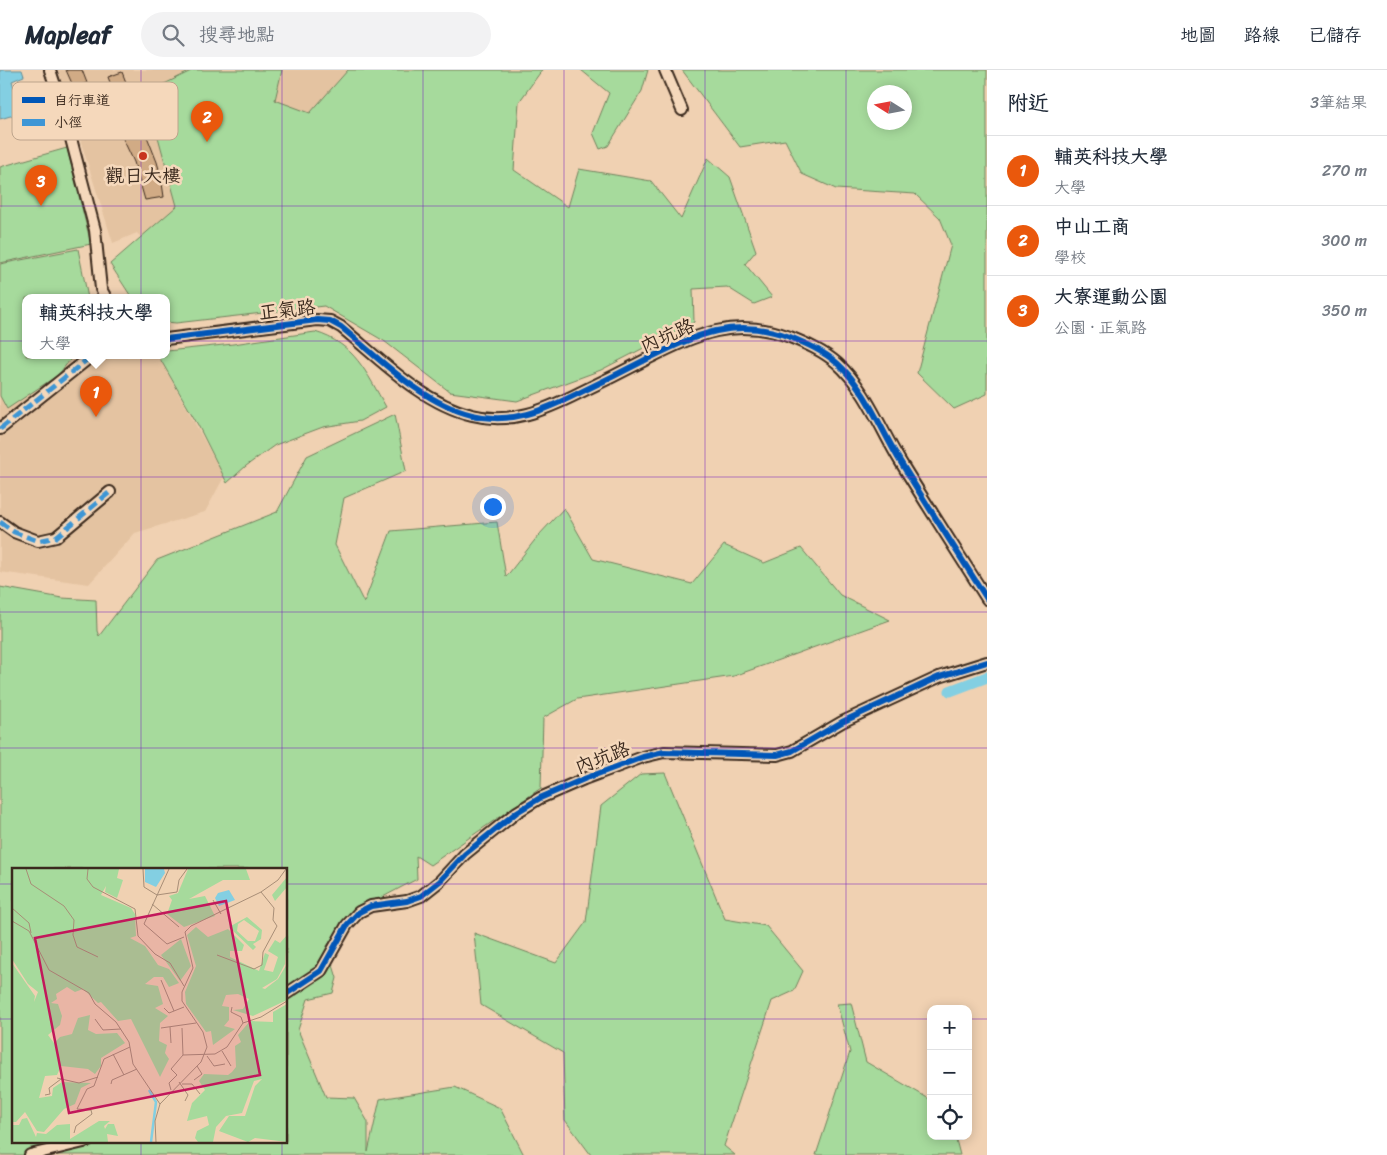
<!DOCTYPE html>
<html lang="zh-TW">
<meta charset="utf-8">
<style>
body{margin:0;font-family:Sriracha,"LXGW WenKai TC",sans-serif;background:#f2f2f3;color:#1f2937}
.controls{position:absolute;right:15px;bottom:15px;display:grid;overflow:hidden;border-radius:10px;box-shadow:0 2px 12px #0003}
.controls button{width:45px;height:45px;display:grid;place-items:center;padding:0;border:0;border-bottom:1px solid #e0e1e3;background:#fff;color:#1f2937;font:25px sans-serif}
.compass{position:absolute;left:867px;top:15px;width:45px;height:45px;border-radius:50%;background:#fff;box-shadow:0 2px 12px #0003;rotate:281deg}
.you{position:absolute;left:492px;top:436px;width:18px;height:18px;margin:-12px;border:4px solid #fff;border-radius:50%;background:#1a73e8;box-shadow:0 0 0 8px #1a73e833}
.badge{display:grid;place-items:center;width:32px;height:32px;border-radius:50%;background:#ea580c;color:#fff;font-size:16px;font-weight:700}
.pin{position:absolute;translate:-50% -41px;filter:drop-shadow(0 1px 2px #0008)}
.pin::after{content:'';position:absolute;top:26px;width:18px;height:15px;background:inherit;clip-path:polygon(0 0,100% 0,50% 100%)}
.popup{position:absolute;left:22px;top:224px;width:148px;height:65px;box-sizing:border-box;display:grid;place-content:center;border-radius:10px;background:#fff;filter:drop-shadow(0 1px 4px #0005);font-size:16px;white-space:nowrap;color:#747a83}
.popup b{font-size:19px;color:#1f2937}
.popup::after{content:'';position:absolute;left:50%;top:100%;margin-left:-10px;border:10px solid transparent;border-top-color:#fff}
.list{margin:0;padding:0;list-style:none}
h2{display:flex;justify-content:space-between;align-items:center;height:65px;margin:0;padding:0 20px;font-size:21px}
h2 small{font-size:16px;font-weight:400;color:#747a83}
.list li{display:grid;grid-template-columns:32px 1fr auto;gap:15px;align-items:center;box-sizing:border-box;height:70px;padding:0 20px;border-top:1px solid #e0e1e3}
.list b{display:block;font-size:19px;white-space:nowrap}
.list p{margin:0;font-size:16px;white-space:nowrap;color:#747a83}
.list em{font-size:16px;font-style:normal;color:#747a83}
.icon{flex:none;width:28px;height:28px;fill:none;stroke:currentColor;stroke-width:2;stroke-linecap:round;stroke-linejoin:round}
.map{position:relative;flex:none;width:987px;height:1085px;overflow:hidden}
header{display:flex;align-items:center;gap:30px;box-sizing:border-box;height:70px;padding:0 25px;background:#fff;border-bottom:1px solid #e0e1e3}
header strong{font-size:24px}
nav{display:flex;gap:28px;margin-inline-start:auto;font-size:18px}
.search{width:350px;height:45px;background:#f2f2f3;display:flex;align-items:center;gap:12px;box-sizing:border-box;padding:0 18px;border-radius:28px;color:#747a83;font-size:19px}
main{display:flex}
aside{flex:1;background:#fff}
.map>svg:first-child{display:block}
.built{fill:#e4c3a1}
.green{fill:#a6da9c;stroke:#70825d;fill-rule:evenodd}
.water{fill:#83cfe2;stroke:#668d94}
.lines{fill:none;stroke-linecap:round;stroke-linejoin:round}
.canal{stroke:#83cfe2;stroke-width:11}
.building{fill:#d1ab85;stroke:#3b2a1e}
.minor-casing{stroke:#3b2a1e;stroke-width:14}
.minor{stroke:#f5d8bb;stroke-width:10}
.quiet{stroke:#3e96d5;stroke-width:5;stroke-dasharray:10 5;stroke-linecap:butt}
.cycleway-casing{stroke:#f5d8bb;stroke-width:9}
.cycleway{stroke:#0057b8;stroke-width:6}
.grid{fill:none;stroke:#7b2cbf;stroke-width:1;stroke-opacity:0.55}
.poi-dot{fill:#c8321e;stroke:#f5d8bb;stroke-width:2}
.labels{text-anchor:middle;stroke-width:5;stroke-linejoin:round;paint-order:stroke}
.poi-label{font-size:19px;fill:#3b2a1e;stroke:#f5d8bb}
.street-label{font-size:19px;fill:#3b2a1e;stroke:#f5d8bb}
.inset-river{fill:none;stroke:#83cfe2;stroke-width:2.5}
.inset-road{fill:none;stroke:#a88e77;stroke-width:1}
.view{fill:#c2185b;fill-opacity:0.15;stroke:#c2185b;stroke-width:2.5}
.inset-edge{fill:none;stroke:#3b2a1e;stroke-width:2.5}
.key{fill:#f5d8bb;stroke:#bda48c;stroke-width:1}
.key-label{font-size:14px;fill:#3b2a1e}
</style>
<header>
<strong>Mapleaf</strong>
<div class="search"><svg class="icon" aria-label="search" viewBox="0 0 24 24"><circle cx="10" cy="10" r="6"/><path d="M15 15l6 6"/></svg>搜尋地點</div>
<nav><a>地圖</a><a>路線</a><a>已儲存</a></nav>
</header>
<main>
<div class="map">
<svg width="987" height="1085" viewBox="0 0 987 1085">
<rect width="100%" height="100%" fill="#f0d1b2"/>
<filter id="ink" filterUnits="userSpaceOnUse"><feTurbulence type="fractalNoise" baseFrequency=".02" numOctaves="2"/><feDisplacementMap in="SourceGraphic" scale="10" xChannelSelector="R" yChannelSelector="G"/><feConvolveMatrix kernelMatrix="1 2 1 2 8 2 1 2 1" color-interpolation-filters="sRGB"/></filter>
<g filter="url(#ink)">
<path class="built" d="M58 0H368L168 198 137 163 113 173Z
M0 286 159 287 224 407 205 442 135 463 89 514 0 502Z"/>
<path class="green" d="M193 0H282L275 30 310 43 348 0H542L519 32 514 100 568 137 579 99 651 111 681 149 708 88 730 107 756 181 745 194 772 227 754 234 727 217 693 219 694 252 601 300 517 331 450 322 384 271 324 236 176 253 166 252V228H132L110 194 177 136 155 56 154 19Z
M581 0H648L642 21 608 76 600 79 593 63 609 23Z
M682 0H987V324L954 339 917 303 951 175 940 148 915 124 836 119 802 104 785 70 740 77ZM874 22H904V52H874Z
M67 78 91 174 0 193V97Z
M78 179 88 228H26V286H73L58 305 7 339 0 326V194Z
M315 262C355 274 366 302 386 337L360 351 323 357 275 375 246 396 227 413 198 355 159 287 166 286 167 281 233 274Z
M395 344 406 401 344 428 335 475 364 533 391 461 497 452 506 507 538 466 564 438 593 489 692 514 724 475 764 493 801 478 840 525 890 550 734 606 577 629 543 648 541 718 430 795 416 786 417 809 379 829 373 840 340 858 327 876 337 908 333 923 308 929 298 960 326 1027 354 1028 368 1052V1082L380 1029 455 1017 500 1038 524 1085H0V517L62 528 96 530 97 561 99 566 157 490 277 442 307 386ZM14 799H286V1071H14Z
M665 703 725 849 766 856 803 901 794 921 772 931 724 1076 735 1085H591L565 1050 563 983 481 935 474 863 556 893 586 852 601 736 641 704Z
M851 933 866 992 931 1030V1066H955L960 1085H816L850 982 837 934Z"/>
<path class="water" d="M0 0H22L24 6 12 11 21 43 0 49Z"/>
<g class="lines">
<path class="canal" d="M950 621 987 607"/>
</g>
<path class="building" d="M66 0H82L87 13 74 18Z
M122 2 129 20 136 17 140 30 79 52 74 40 80 37 74 20 87 15 93 32 98 25 106 22 114 23 108 7Z
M136 47 148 69 157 92 161 106 164 127 145 130 134 92 118 58Z"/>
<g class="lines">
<g class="minor-casing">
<path id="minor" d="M50 0 64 42 95 160 101 219 106 228
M665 0 682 40
M166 269 317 250 330 251 341 257C380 289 422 333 472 345 511 355 545 340 579 323 602 312 624 301 647 289 696 265 734 246 790 267 807 274 823 281 837 293 866 319 880 358 900 391 928 437 958 483 987 529
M0 359 89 288
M0 452 14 462 38 471 56 467 110 422
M286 924 321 901 347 855 359 842 371 836 407 831 421 826 440 811 465 784 517 742 540 728 584 709 643 687 664 682 777 685 792 681 842 652 939 607 987 592
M30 1085 88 1071"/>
</g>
<use href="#minor" class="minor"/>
<path class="quiet" d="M0 359 89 288
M0 452 14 462 38 471 56 467 110 422"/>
<g class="cycleway-casing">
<path id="cycleway" d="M166 269 317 250 330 251 341 257C380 289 422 333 472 345 511 355 545 340 579 323 602 312 624 301 647 289 696 265 734 246 790 267 807 274 823 281 837 293 866 319 880 358 900 391 928 437 958 483 987 529
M286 924 321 901 347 855 359 842 371 836 407 831 421 826 440 811 465 784 517 742 540 728 584 709 643 687 664 682 777 685 792 681 842 652 939 607 987 592"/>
</g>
<use href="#cycleway" class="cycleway"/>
</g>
</g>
<path class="grid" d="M141 0V799M282 0V799M423 0V1085M564 0V1085M705 0V1085M846 0V1085M0 136H987M0 271H987M0 407H987M0 542H987M0 678H987M0 814H14M286 814H987M0 949H14M286 949H931M968 949H987M141 1071V1085M282 1071V1085"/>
<circle class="poi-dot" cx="143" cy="86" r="5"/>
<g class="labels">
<g class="poi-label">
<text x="143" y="112">觀日大樓</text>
</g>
<g class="street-label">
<text transform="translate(287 239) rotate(-6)" y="7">正氣路</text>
<text transform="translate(667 265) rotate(-24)" y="7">內坑路</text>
<text transform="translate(602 687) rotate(-21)" y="7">內坑路</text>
</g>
</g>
<g transform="translate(12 798)">
<rect width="275" height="275" fill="#f0d1b2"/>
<path d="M0 1H107L105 10 111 12 105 30 93 24 94 18 89 27 119 40 123 46 124 68 118 70 133 78 146 97 157 101 167 115 157 119 151 109H142L133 116 146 118 151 136 143 140 156 148 148 155 147 173 155 177 153 185 157 191 148 209 119 151 106 153 89 134 86 135 71 121 63 124 55 119 44 126 45 131 39 135 46 136 50 148 48 157 36 167 42 175 48 169 60 166 66 150 78 147 76 162 84 166 105 165 113 175 89 190V198L83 206 76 201 49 198 45 207 33 208 27 230 40 228 41 220 50 214 79 215 69 220 63 236 52 241 32 264 25 263 13 244 4 254H0V95L23 128 22 134 26 124 16 116 0 91ZM176 1H234L238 12H211L177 31 193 28 203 48 172 59 155 46 160 32 157 28 166 25ZM275 9V19L263 33 260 27ZM235 49 250 62 249 71 241 76 244 79 241 82 217 59ZM232 52 247 63 243 73H236L225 63 226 56ZM184 59 196 69 216 61 232 77 230 83H218V89L247 103 253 85 257 87 252 102 261 104 266 89 256 83 263 72 268 75 275 67 273 96 265 111 250 120 253 121 266 111 275 96V132L241 148 221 142 231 141 237 131 226 126 214 127 210 138 217 139V152L212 158 223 161 201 177 199 163 194 164 174 136 173 124 184 98 175 67ZM169 71 179 98 168 113 149 87ZM275 136V274L243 270 236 274 207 263 217 248H233L243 218 250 211 242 213 230 245 214 248 204 259 201 274H186L183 270 185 263 197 257 195 248 175 253 180 235 193 222 187 213 192 206 216 207 220 204 224 199 223 178 229 174 226 167 238 153 261 154V144ZM15 250 24 269 25 265 34 266 45 257 58 256V271L87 253H98L92 258 93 261 96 256H102L106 268 95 266 96 274H0V257H7L10 251Z" fill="#a6da9c" fill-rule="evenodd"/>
<path d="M133 1H152L153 5 144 19 133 14ZM217 22 223 32 207 38 203 30 206 25Z" fill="#83cfe2"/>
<path class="inset-river" d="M137 222 144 234 139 274"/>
<path class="inset-road" d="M14 1 19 16 52 38 62 52 61 67 65 79 86 89M76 1 75 11 81 19 123 41 126 68 143 86 158 95 172 118M131 1 132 19 145 27 165 24 167 12 175 1M157 1 132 56 155 76 172 69M201 32 209 46M140 36 167 59M0 40 17 55 19 65M0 53 17 63 37 102 77 125 83 136 104 154 117 174 121 196 148 236M205 87 242 101 250 97 251 84 265 58 261 52 262 40 249 24M149 112 162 143M152 140 157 145 172 139M83 151 91 162 109 161M231 155 249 149 275 133M158 159 159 175M149 160 184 155M210 183 219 198M101 186 112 207M171 187 203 186 215 179 231 155 229 149 219 144 220 139M195 188 202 198 213 196M45 210 67 215 86 209M182 212 190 206 185 198M167 214 176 227 173 233M99 216 100 212 125 201M170 216H180L188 226M159 222 157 215 165 207 159 201 171 187 170 160M33 227 38 226 37 220 49 211M62 265 64 258 80 246 79 242 65 241 75 221 82 218 92 191 118 179M144 274 143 253 148 236 189 194 195 179 191 164 170 133V124L181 100 173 64 179 58 249 24 266 12 274 1"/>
<path class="view" d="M214 33 248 207 57 245 23 70Z"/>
<rect width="275" height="275" class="inset-edge"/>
</g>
<rect x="12" y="12" width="166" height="58" rx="8" class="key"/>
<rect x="22" y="27" width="23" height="6" fill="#0057b8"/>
<rect x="22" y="49" width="23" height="7" fill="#3e96d5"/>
<g class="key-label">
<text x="54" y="35">自行車道</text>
<text x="54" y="57">小徑</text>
</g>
</svg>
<div class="controls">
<button>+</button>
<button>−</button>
<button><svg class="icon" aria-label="locate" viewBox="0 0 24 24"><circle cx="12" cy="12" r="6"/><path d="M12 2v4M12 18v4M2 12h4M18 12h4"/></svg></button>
</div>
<svg class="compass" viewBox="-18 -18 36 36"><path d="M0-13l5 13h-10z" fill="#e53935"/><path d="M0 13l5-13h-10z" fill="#747a83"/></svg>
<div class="you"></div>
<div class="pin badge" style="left:96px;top:347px">1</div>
<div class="popup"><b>輔英科技大學</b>大學</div>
<div class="pin badge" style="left:207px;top:72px">2</div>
<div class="pin badge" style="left:41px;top:136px">3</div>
</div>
<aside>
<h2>附近<small>3筆結果</small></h2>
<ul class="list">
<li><span class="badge">1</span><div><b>輔英科技大學</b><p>大學</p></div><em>270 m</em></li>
<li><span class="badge">2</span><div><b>中山工商</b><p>學校</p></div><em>300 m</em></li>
<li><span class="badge">3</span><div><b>大寮運動公園</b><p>公園 · 正氣路</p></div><em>350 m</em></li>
</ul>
</aside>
</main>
